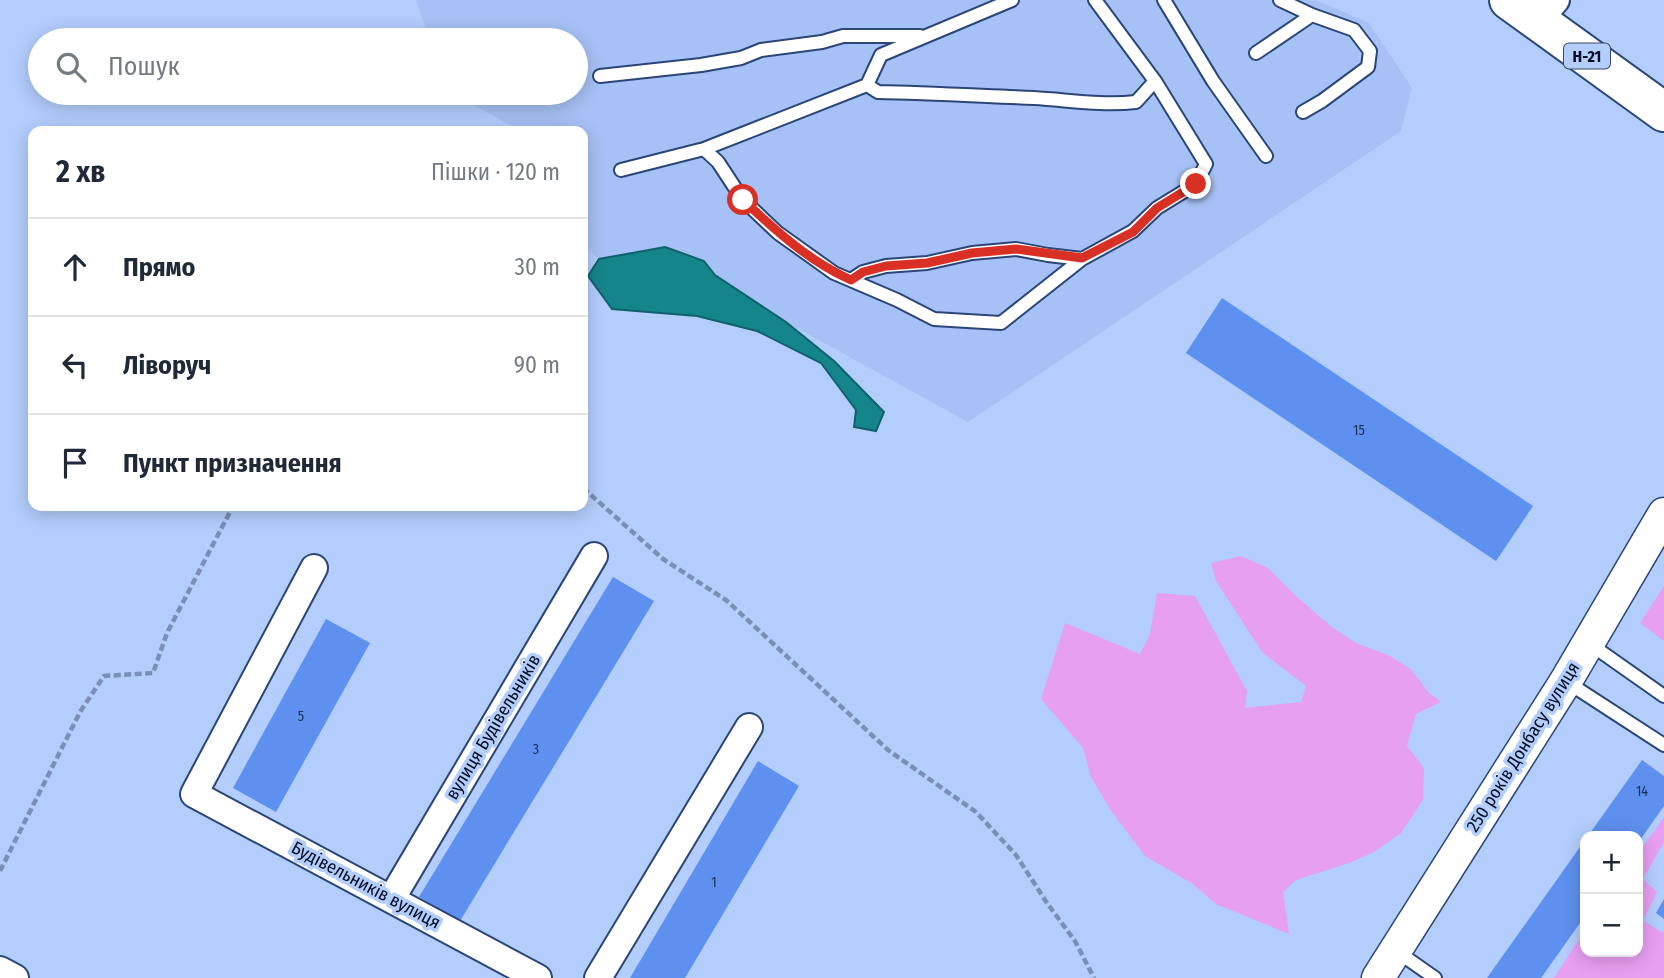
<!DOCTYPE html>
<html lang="uk">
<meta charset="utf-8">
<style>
body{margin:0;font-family:"Fira Sans Condensed",sans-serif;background:#f6f6f7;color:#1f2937}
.controls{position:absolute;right:21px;bottom:21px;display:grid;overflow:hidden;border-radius:14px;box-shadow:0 4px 18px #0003}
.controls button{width:63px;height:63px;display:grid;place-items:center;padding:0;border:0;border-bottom:2px solid #e0e1e3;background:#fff;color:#1f2937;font:35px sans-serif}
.stop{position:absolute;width:21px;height:21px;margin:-16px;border:5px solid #d93025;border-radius:50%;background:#fff}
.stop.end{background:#d93025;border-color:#fff;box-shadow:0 2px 7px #0008}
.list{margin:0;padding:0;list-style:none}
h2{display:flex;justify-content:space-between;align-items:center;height:91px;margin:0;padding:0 28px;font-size:30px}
h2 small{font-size:23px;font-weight:400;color:#747a83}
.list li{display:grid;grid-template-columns:46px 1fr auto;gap:21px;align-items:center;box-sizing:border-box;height:98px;padding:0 28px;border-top:2px solid #e0e1e3}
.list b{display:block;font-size:26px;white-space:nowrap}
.list em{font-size:23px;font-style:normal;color:#747a83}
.icon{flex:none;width:38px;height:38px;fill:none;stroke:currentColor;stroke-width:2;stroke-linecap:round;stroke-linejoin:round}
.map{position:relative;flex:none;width:1664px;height:978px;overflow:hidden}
.search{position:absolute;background:#fff;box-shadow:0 4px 18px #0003;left:28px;top:28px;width:560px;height:77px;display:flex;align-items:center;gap:18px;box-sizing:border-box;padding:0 24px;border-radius:38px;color:#747a83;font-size:26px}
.panel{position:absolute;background:#fff;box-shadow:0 4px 18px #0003;left:28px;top:126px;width:560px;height:385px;border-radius:14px}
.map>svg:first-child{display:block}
.built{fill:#a6c1f5}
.green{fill:#e79ff1}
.water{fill:#15858c;stroke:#10616c;stroke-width:2}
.building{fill:#5d90ef}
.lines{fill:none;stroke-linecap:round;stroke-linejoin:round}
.service-casing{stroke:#2b4577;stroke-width:16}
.minor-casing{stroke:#2b4577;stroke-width:30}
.tertiary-casing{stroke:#2b4577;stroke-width:35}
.primary-casing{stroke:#2b4577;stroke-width:42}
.path{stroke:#7a8fb5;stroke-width:4.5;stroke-dasharray:7 3.5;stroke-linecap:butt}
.service{stroke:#fff;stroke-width:12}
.minor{stroke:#fff;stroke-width:26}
.tertiary{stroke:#fff;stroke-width:32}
.primary{stroke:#fff;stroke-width:38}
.route{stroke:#d93025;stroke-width:9}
.labels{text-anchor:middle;stroke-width:7;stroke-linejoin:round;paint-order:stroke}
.number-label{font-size:14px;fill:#1a2e54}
.shield{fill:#b3cdfc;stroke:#384763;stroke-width:2}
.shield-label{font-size:16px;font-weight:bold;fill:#040d21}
.street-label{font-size:18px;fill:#040d21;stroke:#b3cdfc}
</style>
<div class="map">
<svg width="1664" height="978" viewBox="0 0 1664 978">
<rect width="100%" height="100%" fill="#b3cdfc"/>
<path class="built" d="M416 0H1316L1369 23 1412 88 1401 131 968 422 657 251 599 259 583 245V131H521L452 93H576V40H430Z"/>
<path class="green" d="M1241 556 1268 568 1296 596 1333 628 1356 643 1388 655 1411 669 1428 692 1441 702 1416 714 1407 746 1424 768 1423 800 1401 833 1374 852 1349 863 1296 880 1283 892 1289 934 1216 904 1193 884 1145 856 1112 812 1091 777 1083 748 1041 699 1065 623 1140 654 1150 634 1157 593 1195 596 1247 691 1245 708 1301 702 1306 686 1262 652 1216 581 1211 563Z
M1664 586V641L1640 623Z
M1664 817V842L1643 879 1657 892 1643 921 1664 933V978H1554L1585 930V952H1638V854Z"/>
<path class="water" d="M665 247 704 261 715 275 786 322 834 361 884 412 876 431 854 427 856 410 821 363 757 331 697 316 612 309 588 276 599 259Z"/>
<path class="building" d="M1222 298 1533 506 1496 561 1186 353Z
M613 577 654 601 460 921 419 897Z
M326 619 370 643 276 812 233 788Z
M1642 760 1664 776V806L1638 843V836H1588Z
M758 761 799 786 685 978H630Z
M1585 840V916L1541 978H1487Z
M1664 899V919L1656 913Z"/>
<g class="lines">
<g class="service-casing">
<path id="service" d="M1164 0 1213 81 1266 156
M1256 53 1312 15 1280 0
M600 76 701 65 741 58 761 50 822 42 843 36H920
M867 85 878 92C930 93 982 96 1034 98 1069 100 1101 106 1136 102L1155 81 1095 0
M1303 112 1322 101 1368 67 1370 51 1354 30 1312 15
M704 149 718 162 743 200 778 233 834 273 897 300 934 319 1001 323 1082 259 1133 231 1157 208 1196 184 1206 164 1155 81
M621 170 704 149 867 85 881 55 1012 0
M851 280 863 272 886 266 927 263 972 253 1016 249 1048 255 1082 259
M1590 644 1664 696
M1567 682 1664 745
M1395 950 1435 978"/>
</g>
<g class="minor-casing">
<path id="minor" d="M1538 21 1556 0
M314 568 194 794 538 978
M392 898 594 556
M0 970 15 978
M598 978 749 727"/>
</g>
<g class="tertiary-casing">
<path id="tertiary" d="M1378 978 1566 681 1664 514"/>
</g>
<g class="primary-casing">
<path id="primary" d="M1509 0 1664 112"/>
</g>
<path class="path" d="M583 488 663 559 726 600 888 750 976 812 1016 855 1047 903 1075 941 1094 978
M0 871 80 712 104 676 153 673 167 633 233 506"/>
<use href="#service" class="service"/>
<use href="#minor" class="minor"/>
<use href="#tertiary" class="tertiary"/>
<use href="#primary" class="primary"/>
</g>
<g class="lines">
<path class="route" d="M743 200C775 230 810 262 851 280L863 272 886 266 927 263 972 253 1016 249 1082 258 1133 232 1157 208 1196 184"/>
</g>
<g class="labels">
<g class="number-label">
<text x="1359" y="435">15</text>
<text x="301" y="721">5</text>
<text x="536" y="754">3</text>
<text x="1642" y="796">14</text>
<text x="714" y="887">1</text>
</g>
<rect class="shield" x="1564" y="43.5" width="46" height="25" rx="5"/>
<g class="shield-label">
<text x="1587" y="62">Н-21</text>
</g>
<g class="street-label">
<text transform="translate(493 727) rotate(-59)" y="6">вулиця Будівельників</text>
<text transform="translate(1523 747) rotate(-58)" y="6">250 років Донбасу вулиця</text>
<text transform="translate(366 885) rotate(28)" y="6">Будівельників вулиця</text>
</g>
</g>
</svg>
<div class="controls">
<button>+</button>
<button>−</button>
</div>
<div class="stop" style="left:743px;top:200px"></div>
<div class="stop end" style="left:1196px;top:184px"></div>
<div class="search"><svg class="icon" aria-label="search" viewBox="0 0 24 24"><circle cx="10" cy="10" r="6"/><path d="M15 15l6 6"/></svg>Пошук</div>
<section class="panel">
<h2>2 хв<small>Пішки · 120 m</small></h2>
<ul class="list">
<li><svg class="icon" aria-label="ahead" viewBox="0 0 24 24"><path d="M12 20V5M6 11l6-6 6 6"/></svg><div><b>Прямо</b></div><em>30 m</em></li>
<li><svg class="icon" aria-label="left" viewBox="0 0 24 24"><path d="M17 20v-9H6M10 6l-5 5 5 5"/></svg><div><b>Ліворуч</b></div><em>90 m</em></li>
<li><svg class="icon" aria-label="arrive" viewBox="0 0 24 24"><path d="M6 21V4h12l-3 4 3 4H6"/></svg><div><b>Пункт призначення</b></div></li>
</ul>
</section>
</div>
